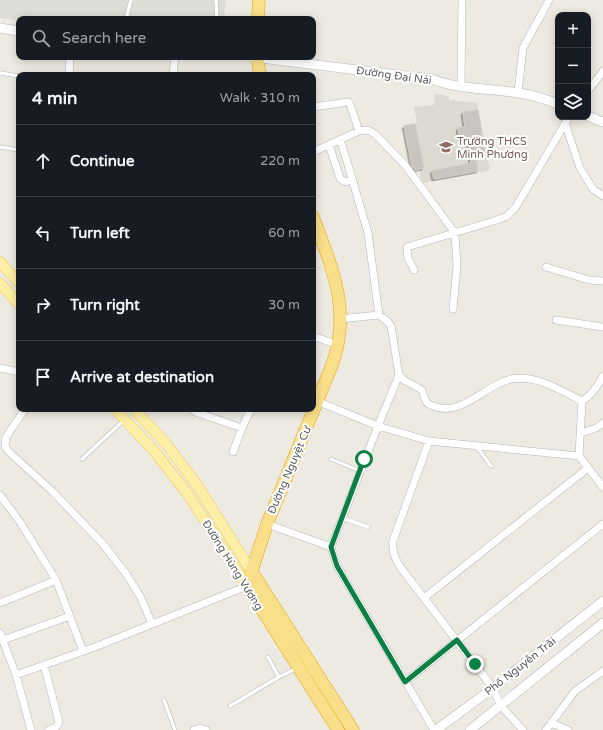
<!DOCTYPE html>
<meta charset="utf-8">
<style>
body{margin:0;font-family:"Varela Round",sans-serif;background:#20242c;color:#f1f3f6}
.controls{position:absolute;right:12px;top:12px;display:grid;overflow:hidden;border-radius:8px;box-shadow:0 2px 10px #0003}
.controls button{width:36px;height:36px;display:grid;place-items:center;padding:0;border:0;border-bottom:1px solid #363941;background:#171b24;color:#f1f3f6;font:20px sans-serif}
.stop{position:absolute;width:12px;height:12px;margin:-9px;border:3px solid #0b8043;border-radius:50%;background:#fff}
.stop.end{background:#0b8043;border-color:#fff;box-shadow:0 1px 4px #0008}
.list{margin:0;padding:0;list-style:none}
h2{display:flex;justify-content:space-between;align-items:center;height:52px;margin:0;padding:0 16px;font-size:17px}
h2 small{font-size:13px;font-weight:400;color:#9ea1a6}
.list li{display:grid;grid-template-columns:26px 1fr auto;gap:12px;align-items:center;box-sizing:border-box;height:72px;padding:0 16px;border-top:1px solid #363941}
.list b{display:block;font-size:15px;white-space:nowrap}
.list em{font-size:13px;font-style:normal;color:#9ea1a6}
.icon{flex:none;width:22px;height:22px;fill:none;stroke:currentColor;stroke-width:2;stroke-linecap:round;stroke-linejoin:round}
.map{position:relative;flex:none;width:603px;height:730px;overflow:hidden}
.search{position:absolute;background:#171b24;box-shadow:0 2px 10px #0003;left:16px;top:16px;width:300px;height:44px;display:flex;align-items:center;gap:10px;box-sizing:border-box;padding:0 14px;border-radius:8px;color:#9ea1a6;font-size:15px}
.panel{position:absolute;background:#171b24;box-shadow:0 2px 10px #0003;left:16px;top:72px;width:300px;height:340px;border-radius:8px}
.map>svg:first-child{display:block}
.industrial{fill:#dedcd6}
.education{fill:#dcd9d0}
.building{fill:#c8c4bf;stroke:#d1ccc0;filter:url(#shadow)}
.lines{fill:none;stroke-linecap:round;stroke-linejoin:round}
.lane-casing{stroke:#b4b7bc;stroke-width:4.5}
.street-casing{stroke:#b4b7bc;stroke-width:8}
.secondary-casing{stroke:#b5b8be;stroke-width:10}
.primary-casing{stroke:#edc55a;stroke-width:11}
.highway-casing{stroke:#e8a306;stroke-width:13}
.lane{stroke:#fff;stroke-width:3.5}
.street{stroke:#fff;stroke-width:7}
.secondary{stroke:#fff;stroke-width:9}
.primary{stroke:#fdf0a6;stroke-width:10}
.highway{stroke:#fadf8b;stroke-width:12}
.route{stroke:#0b8043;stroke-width:5}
.labels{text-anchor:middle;stroke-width:4;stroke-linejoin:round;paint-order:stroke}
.street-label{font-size:11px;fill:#5a5d62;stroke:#fff}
.education-label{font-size:11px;fill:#785e54;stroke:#fff;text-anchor:start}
</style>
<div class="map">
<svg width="603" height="730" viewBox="0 0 603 730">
<defs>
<filter id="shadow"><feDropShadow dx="-2" dy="2" stdDeviation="0" flood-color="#0004"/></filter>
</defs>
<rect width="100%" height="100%" fill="#edeae1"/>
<path class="industrial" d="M0 0H226L224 19 19 20 0 18Z"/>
<path class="education" d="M435 94 449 96V100L477 103 490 170 422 183 419 170 412 171 403 125 417 123 414 107 434 105Z"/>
<path class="building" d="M478 110 485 153 475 155 478 171 434 179 432 171 471 163 467 138 460 139 458 128 465 127 463 112Z
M415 124 424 168 415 170 412 166 404 126Z"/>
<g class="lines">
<g class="lane-casing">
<path id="lane" d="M216 0 217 19
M126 19 131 0
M0 73 19 76
M0 147 19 150
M477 447 491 466
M82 459 124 420
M331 459 360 471
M343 518 368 527
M268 657 279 677
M164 700 175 730
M230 706 279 677 297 668"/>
</g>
<g class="street-casing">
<path id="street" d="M69 75 70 57
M173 75 175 57
M461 87 462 0
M588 91 603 71
M518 92 523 48 549 0
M313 107 348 102 350 104 359 131
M565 123 580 168 593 189 603 196
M340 140 346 158 368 233 379 315
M329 145 340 178C344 183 347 182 353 180
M313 152 359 131 368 130 375 134 405 165 455 233 457 266 453 309
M546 267 589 280 603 281
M414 270 408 258 407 247 497 220 507 216 515 208 569 117
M340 319 379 315 388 322 391 326 399 375 378 426 331 547 337 566 434 730
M556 320 603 327
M313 336 338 345
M0 368 19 372
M399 375 404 380 422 390C423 393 424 398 426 401 427 404 430 405 433 406 457 416 479 393 500 383 503 382 507 380 511 379 537 375 560 390 582 401
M314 400 378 426 429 441 579 456 603 487
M582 401C592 395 598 386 603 376
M25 409 6 437 5 446 9 452 52 491 103 544 127 575 141 598 152 624
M191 409 198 413 242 428 251 409
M581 433 596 428 603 423
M429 441 393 541C392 552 395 559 401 568L493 688 501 706 523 730
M233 452 242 428
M579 456 582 401
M0 495 20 522 56 580 83 651
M267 524 331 547
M424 598 588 468
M0 603 56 580
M0 633 16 675 31 730
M3 640 70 616
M44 665 59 722 56 727 49 730
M16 675 95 647 247 586
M405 682 603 524
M551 723 568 730
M194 730 200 728 206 730
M546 730 575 691 603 671"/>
</g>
<g class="secondary-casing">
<path id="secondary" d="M0 28 19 31
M252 57 431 79C460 90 490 88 519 93 533 95 545 99 558 104
M588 116 603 122
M436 730 493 688 603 601
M470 730 603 623"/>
</g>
<g class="primary-casing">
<path id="primary" d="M0 262 19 283
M0 283 19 304
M115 409 155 452 187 493 247 586
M134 409 167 445 197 485 252 572"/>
</g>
<g class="highway-casing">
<path id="highway" d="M258 19 259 0
M257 57 260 75
M313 217C332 268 352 311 332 365L267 524 247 586 338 730
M252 572 353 730"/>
</g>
<use href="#lane" class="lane"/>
<use href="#street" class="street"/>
<use href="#secondary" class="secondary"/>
<use href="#primary" class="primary"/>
<use href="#highway" class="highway"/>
</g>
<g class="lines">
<path class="route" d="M364 459 331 547 337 566 405 682 457 640 475 664"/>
</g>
<defs>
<g id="school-bare" transform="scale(1.08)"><path d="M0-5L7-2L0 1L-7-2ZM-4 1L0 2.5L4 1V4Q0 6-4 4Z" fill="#8d6e63" stroke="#fff" stroke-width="2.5" paint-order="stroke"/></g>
</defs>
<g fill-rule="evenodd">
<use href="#school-bare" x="446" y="147"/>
</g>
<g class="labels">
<g class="street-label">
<text transform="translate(394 75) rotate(8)" y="4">Đường Đại Nải</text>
<text transform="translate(289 470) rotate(-67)" y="4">Đường Nguyệt Cư</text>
<text transform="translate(233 565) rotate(58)" y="4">Đường Hùng Vương</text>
<text transform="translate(520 666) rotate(-38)" y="4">Phố Nguyễn Trãi</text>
</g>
<g class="education-label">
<text x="457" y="145">Trường THCS<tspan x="457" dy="13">Minh Phương</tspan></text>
</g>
</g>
</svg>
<div class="controls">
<button>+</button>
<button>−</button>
<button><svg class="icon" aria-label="layers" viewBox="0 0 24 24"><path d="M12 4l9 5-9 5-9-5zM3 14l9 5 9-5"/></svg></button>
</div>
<div class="stop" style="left:364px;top:459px"></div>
<div class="stop end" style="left:475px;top:664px"></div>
<div class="search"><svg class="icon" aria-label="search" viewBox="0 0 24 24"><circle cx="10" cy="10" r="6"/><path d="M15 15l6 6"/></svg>Search here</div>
<section class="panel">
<h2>4 min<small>Walk · 310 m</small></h2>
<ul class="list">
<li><svg class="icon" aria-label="ahead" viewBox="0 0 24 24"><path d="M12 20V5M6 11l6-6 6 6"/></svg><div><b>Continue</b></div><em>220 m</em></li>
<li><svg class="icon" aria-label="left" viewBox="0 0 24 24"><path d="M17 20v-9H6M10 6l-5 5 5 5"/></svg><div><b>Turn left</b></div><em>60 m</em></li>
<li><svg class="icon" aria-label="right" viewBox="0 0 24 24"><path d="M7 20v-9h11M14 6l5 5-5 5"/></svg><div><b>Turn right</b></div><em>30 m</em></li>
<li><svg class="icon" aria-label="arrive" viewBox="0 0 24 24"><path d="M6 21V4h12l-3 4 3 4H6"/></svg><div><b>Arrive at destination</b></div></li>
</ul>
</section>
</div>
